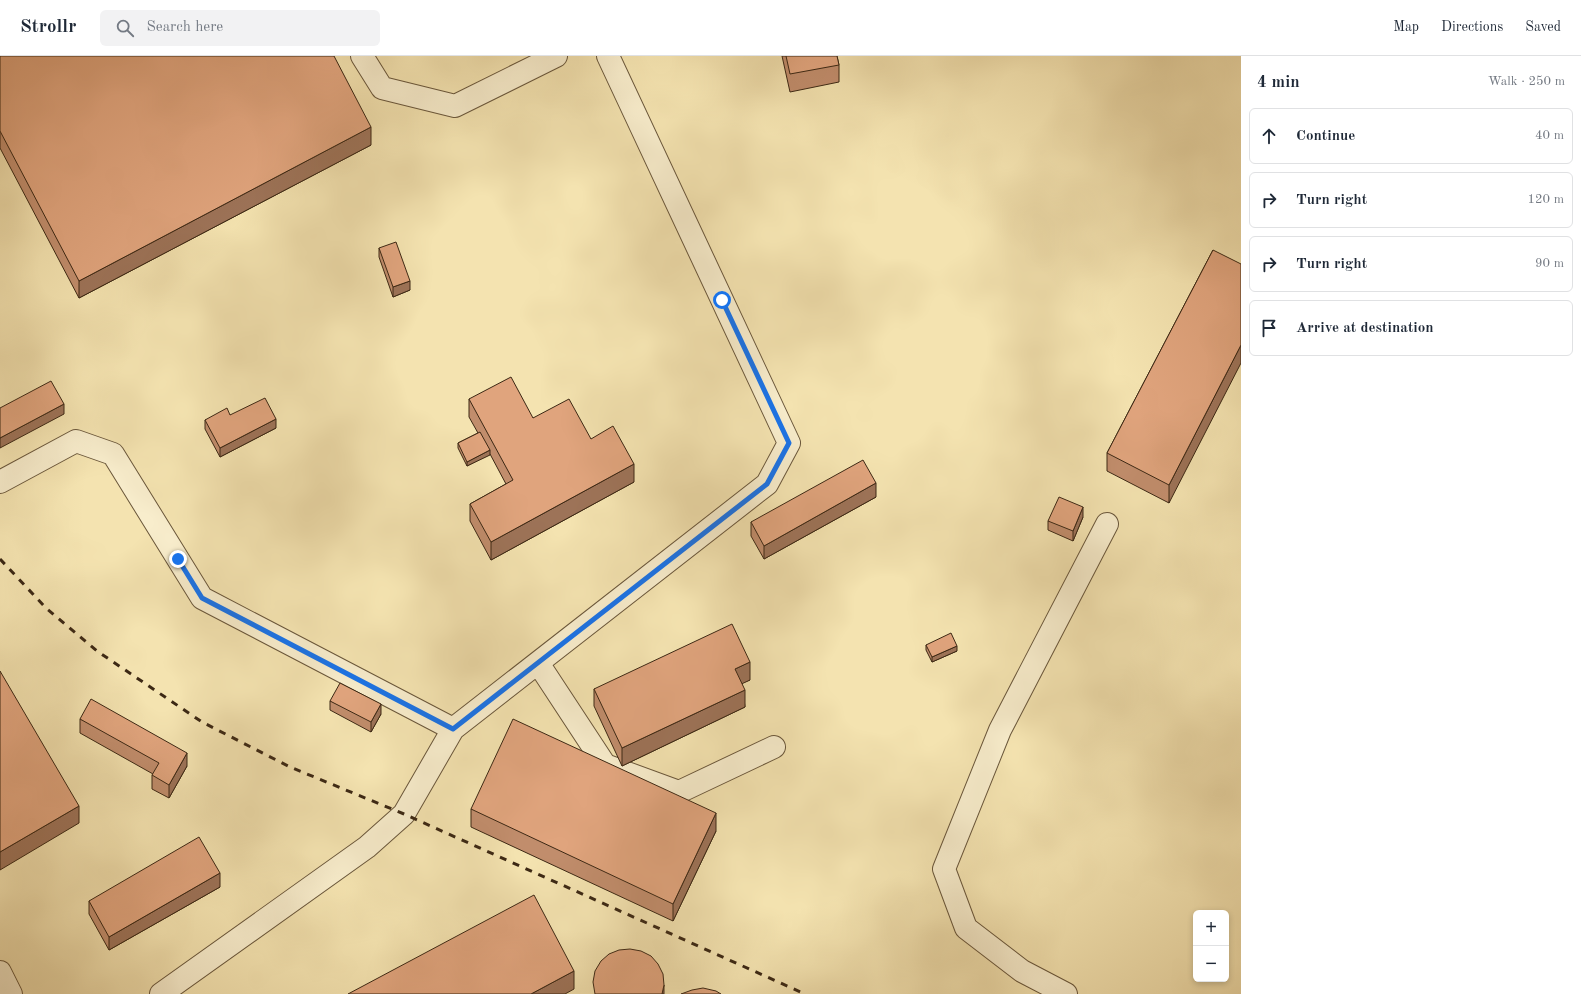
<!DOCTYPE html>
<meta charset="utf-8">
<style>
body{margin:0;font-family:"Old Standard TT",serif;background:#f2f2f3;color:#1f2937}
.controls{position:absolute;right:12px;bottom:12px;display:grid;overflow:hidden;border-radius:6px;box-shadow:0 2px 6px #0003}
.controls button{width:36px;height:36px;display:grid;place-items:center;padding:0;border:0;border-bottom:1px solid #e0e1e3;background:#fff;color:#1f2937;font:20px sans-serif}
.stop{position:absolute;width:12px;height:12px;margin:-9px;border:3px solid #1a73e8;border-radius:50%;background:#fff}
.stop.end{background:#1a73e8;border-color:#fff;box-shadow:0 1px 4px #0008}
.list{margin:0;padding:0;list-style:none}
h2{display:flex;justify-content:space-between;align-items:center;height:52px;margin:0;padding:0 16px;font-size:17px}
h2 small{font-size:13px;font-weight:400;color:#747a83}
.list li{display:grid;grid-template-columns:26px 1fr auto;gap:12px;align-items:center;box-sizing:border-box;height:56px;margin:0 8px 8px;padding:0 8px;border:1px solid #e0e1e3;border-radius:6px}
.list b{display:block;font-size:15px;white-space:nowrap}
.list em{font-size:13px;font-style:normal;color:#747a83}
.icon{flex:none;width:22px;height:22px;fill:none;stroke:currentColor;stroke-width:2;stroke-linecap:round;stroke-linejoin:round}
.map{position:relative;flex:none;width:1241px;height:938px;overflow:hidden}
header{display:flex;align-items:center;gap:24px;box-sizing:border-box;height:56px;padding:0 20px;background:#fff;border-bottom:1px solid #e0e1e3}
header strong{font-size:19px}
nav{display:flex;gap:22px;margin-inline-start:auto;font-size:14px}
.search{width:280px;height:36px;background:#f2f2f3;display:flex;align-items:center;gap:10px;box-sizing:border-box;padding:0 14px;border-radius:6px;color:#747a83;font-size:15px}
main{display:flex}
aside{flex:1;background:#fff}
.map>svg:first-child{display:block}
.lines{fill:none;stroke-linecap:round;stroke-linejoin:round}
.minor-casing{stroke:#6a573b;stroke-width:24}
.minor{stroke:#f8edcc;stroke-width:22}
.rail{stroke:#3c2814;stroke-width:3;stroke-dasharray:7 7;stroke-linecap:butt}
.wall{fill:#c18d6c;stroke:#3c2814}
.shaded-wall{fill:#9d7358;stroke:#3c2814}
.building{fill:#e0a47d;stroke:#3c2814}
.route{stroke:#1a73e8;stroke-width:5}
</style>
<header>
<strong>Strollr</strong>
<div class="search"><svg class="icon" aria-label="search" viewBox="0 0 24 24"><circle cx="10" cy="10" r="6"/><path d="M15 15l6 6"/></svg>Search here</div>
<nav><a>Map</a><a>Directions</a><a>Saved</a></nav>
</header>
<main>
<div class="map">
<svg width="1241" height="938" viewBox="0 0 1241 938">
<rect width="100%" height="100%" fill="#f4e3b0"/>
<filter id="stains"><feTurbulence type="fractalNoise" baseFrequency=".005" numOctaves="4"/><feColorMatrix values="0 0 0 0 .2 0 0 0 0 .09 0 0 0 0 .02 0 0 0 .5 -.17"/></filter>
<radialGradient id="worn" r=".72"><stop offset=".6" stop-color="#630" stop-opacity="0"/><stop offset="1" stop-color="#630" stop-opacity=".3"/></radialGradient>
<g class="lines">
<g class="minor-casing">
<path id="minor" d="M362 0 382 32 455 50 556 0
M0 426 76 385 113 398 202 542 453 673
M538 607 605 709 679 736 774 691
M0 916 11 938
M161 938 367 791 404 758 453 673 767 428 789 387 608 0
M1066 938 1022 915 966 872 944 813 1000 674 1107 468"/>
</g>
<use href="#minor" class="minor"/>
<path class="rail" d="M0 503 46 552 97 595 202 666 290 711 404 758 805 938"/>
</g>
<path class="wall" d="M0 0 371 89 79 242 0 92Z
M782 0H837L839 9V26L790 36Z
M379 192 410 234 393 241 379 201Z
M1213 194 1169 447 1107 415V397Z
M469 343 533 362 591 383 634 426 491 504 470 465V448L506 428 490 398 467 410 458 392V387L478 377 469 361Z
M230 359 276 372 220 401 205 373V364Z
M876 441 764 503 751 480V466Z
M1083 461 1073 485 1048 474V465Z
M926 589 957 595 932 606 926 594Z
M750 624 742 627 745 651 622 710 594 650V633Z
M330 645 381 658 371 676 330 654Z
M80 663 187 710 169 742 152 733V719L153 718 80 677Z
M471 753 716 775 673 865 471 771Z
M220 831 109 894 89 858V845Z"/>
<path class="shaded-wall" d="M371 71V89L79 242V225Z
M410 225V234L393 241V231Z
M1241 289V307L1169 447V429Z
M64 348V358L0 392V382Z
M276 363V372L220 401V392Z
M490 394V399L467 410V406Z
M634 408V426L491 504V486Z
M876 427V441L764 503V490Z
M1083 451V461L1073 485V475Z
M957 590V595L932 606V601Z
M750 606V624L735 631V613Z
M745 634V651L622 710V692Z
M381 648V658L371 676V666Z
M187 697V710L169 742V729Z
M79 750V767L0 814V796Z
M716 757V775L673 865V848Z
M220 817V831L109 894V881Z
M574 915V933L565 938H531Z
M664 929V938H662Z"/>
<path class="building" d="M0 0H334L371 71 79 225 0 75Z
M786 0H837L839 9 790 18Z
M396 186 410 225 393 231 379 192Z
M1213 194 1241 208V289L1169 429 1107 397Z
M511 321 533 362 569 343 591 383 613 370 634 408 491 486 470 448 513 424 469 343Z
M51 325 64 348 0 382V352Z
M265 342 276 363 220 392 205 364 227 352 230 359Z
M480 376 490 394 467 406 458 387Z
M863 404 876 427 764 490 751 466Z
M1059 441 1083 451 1073 475 1048 465Z
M732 568 750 606 735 613 745 634 622 692 594 633Z
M951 577 957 590 932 601 926 589Z
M0 615 79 750 0 796Z
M340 627 381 648 371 666 330 645Z
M91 643 187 697 169 729 152 719 159 707 80 663Z
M513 663 716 757 673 848 471 753Z
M199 781 220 817 109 881 89 845Z
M534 839 574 915 531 938H348Z
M630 893 641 895 651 900 658 908 663 918 664 929 662 938H595L593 926 595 915 601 905 609 898 619 894Z
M703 932 716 935 721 938H681L692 934Z"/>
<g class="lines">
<path class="route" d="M178 503 202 542 453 673 767 428 789 387 722 244"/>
</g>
<rect width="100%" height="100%" filter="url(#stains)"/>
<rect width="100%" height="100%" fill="url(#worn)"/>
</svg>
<div class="controls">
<button>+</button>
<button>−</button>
</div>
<div class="stop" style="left:722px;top:244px"></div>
<div class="stop end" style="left:178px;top:503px"></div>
</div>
<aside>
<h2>4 min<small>Walk · 250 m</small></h2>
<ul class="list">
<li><svg class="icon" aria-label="ahead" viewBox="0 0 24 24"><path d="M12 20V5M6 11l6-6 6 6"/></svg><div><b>Continue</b></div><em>40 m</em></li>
<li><svg class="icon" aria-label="right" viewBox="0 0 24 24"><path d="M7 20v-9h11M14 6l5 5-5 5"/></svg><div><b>Turn right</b></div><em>120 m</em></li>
<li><svg class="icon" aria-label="right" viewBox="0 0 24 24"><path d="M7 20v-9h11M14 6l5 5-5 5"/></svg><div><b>Turn right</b></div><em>90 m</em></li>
<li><svg class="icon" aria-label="arrive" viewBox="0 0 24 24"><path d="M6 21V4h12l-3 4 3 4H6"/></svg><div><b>Arrive at destination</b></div></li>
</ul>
</aside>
</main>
